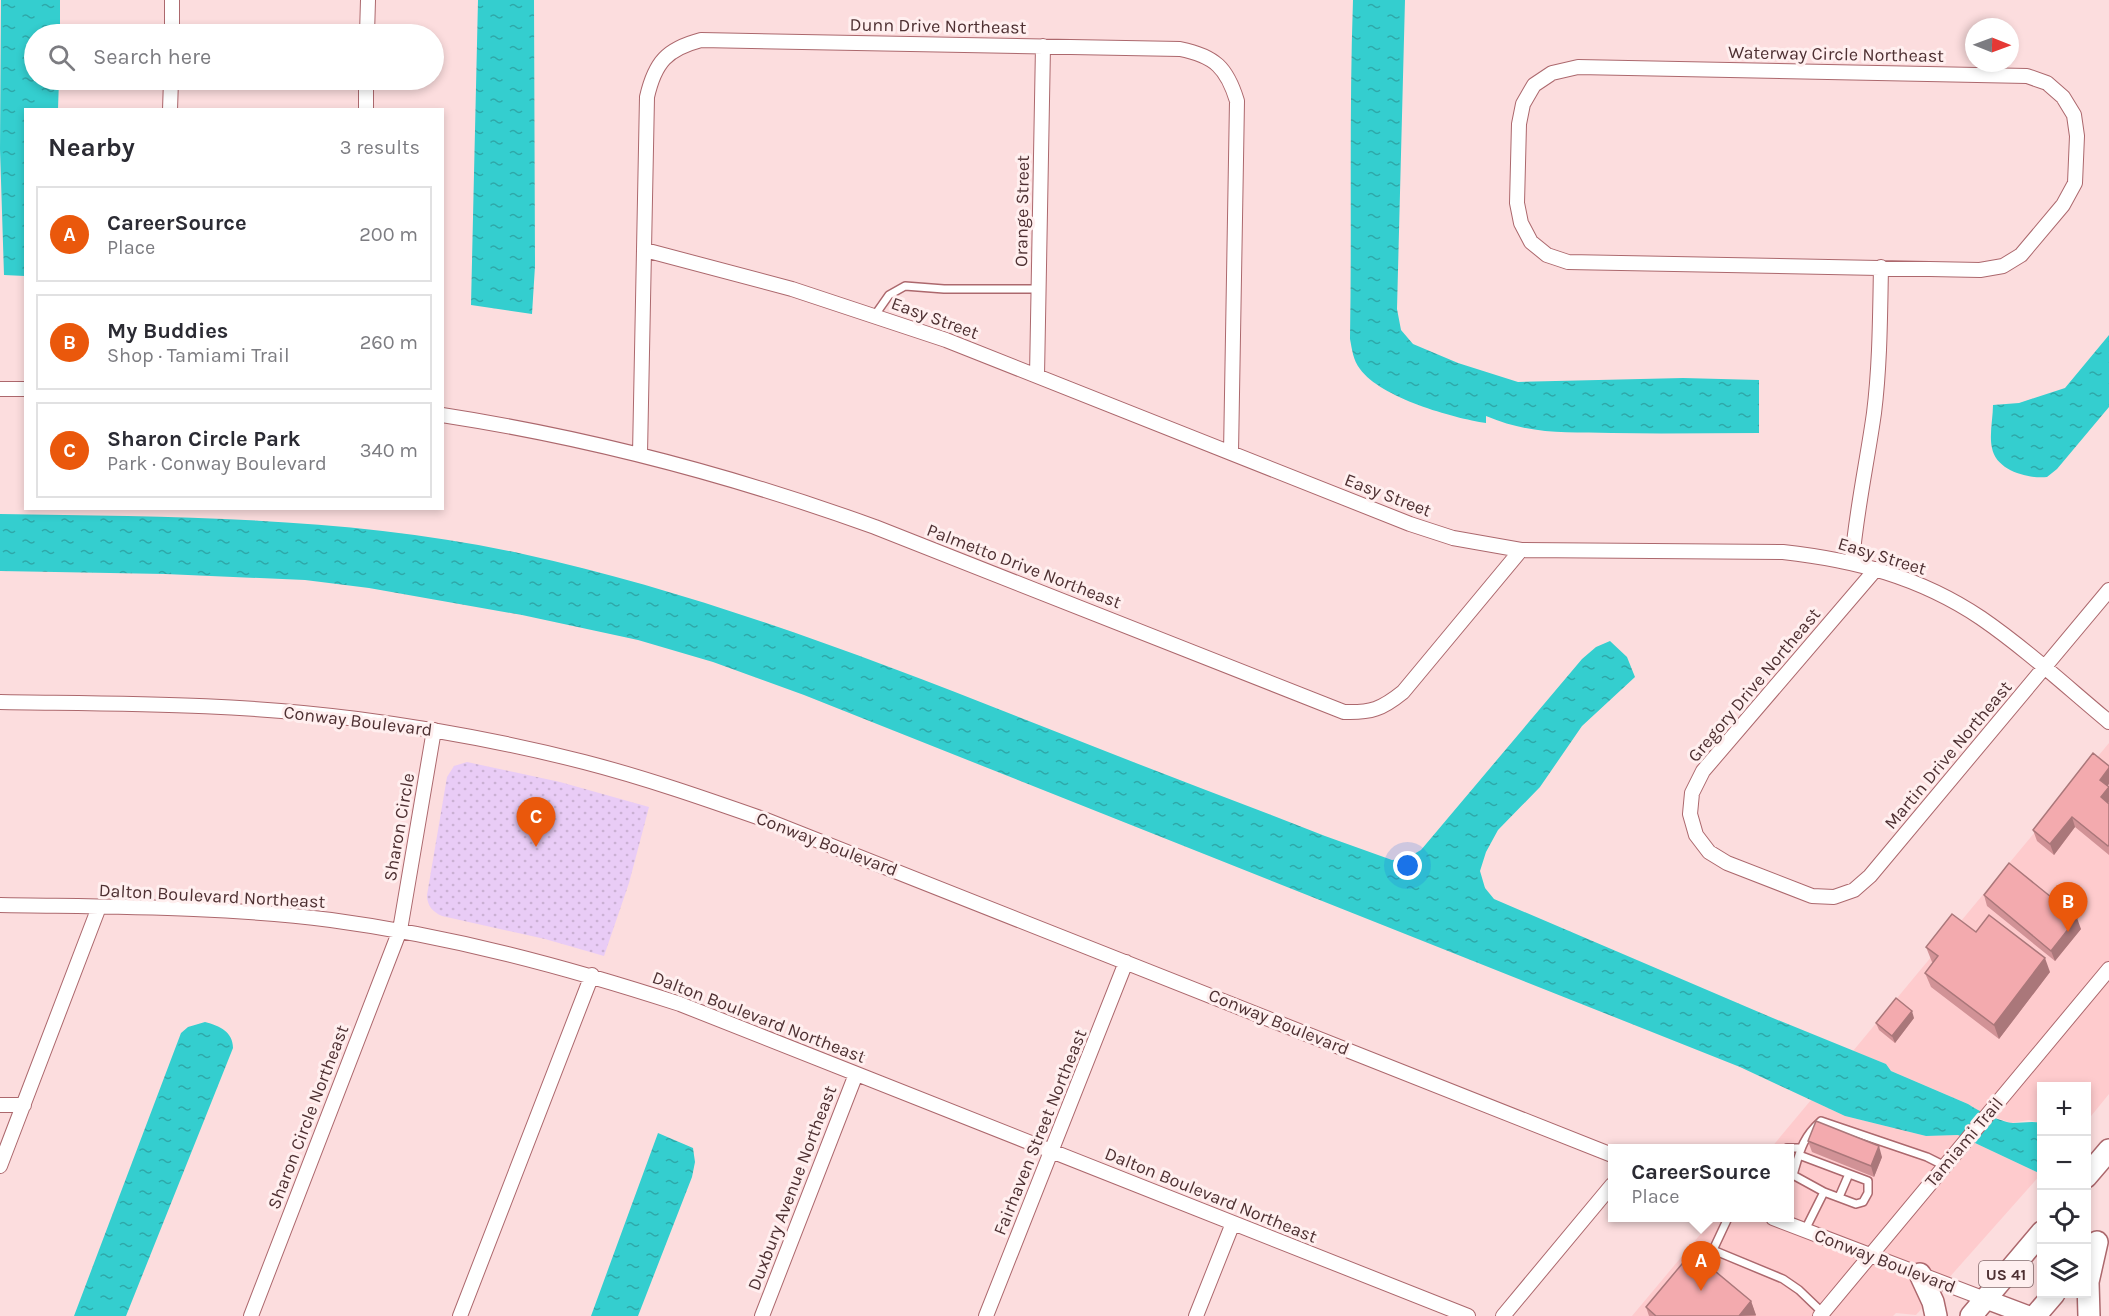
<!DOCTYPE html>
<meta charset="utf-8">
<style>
body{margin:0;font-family:Karla,sans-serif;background:#f7f7f7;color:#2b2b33}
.controls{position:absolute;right:18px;bottom:18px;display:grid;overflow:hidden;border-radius:0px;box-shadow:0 3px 9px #0003}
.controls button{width:54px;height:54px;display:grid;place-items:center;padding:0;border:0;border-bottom:2px solid #e1e1e2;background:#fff;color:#2b2b33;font:30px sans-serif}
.compass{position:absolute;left:1965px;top:18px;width:54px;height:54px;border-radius:50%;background:#fff;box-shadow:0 3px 9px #0003;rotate:91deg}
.you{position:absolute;left:1408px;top:866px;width:21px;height:21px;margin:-15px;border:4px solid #fff;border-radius:50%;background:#1a73e8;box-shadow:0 0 0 9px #1a73e833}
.badge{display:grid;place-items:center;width:39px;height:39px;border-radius:50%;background:#ea580c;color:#fff;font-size:20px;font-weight:700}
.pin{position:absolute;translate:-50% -50px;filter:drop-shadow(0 2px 3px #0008)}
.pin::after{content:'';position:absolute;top:32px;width:21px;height:18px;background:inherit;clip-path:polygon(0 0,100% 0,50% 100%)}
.popup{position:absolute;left:1608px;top:1144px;width:186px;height:78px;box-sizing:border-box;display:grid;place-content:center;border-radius:0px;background:#fff;filter:drop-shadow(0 2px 4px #0005);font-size:20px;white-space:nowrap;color:#7c7c81}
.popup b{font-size:22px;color:#2b2b33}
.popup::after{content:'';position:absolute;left:50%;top:100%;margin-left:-12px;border:12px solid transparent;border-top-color:#fff}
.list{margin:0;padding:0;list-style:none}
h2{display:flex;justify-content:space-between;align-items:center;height:78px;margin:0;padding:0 24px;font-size:26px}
h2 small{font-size:20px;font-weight:400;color:#7c7c81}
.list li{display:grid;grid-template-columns:39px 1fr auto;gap:18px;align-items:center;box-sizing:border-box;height:96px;margin:0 12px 12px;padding:0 12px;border:2px solid #e1e1e2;border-radius:0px}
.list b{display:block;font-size:22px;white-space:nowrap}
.list p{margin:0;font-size:20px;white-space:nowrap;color:#7c7c81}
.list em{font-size:20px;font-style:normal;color:#7c7c81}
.icon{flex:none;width:33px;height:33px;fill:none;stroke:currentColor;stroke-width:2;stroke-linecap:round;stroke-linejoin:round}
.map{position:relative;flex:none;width:2109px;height:1316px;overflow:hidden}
.search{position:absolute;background:#fff;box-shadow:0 3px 9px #0003;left:24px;top:24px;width:420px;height:66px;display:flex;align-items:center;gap:15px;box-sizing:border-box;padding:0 21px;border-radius:33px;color:#7c7c81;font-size:22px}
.panel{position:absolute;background:#fff;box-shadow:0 3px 9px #0003;left:24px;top:108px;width:420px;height:402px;border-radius:0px}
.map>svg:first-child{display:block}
.built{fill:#fecbcd}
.park{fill:url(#park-dots)}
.water{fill:url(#water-ripples)}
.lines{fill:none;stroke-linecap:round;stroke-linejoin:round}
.lane-casing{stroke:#ac686d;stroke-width:10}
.street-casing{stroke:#ac686d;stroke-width:16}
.secondary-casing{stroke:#ac686d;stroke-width:21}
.primary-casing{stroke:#ac686d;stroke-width:24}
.lane{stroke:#fff;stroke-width:7}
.street{stroke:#fff;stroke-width:14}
.secondary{stroke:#fff;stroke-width:18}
.primary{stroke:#fff;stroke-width:21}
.wall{fill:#d19296}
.shaded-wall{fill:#aa777a}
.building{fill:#f3aaae;stroke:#aa777a;stroke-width:1.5}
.labels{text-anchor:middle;stroke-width:6;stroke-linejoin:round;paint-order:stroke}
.shield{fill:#ffefef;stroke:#83696b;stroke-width:1.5}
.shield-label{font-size:16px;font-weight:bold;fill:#4e3032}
.street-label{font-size:18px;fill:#4e3032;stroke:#ffefef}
</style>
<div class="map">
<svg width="2109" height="1316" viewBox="0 0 2109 1316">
<defs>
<pattern id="park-dots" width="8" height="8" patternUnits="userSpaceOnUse" patternTransform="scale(1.5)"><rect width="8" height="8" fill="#e9ccf6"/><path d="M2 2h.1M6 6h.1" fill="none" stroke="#cab0d3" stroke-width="1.8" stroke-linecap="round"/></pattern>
<pattern id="water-ripples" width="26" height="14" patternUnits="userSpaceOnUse" patternTransform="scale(1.5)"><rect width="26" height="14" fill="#34cecf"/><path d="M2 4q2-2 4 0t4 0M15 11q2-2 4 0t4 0" fill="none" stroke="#2ea8a9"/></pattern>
</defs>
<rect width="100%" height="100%" fill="#fcddde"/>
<path class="built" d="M2109 743V1094L2087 1121 2086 1086H2042L2041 1123 2029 1120 2011 1123 1978 1111 1968 1104 1891 1071 1886 1064 1853 1051Z
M1811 1100 1845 1116 1926 1136 1958 1135 2041 1174 1916 1315 1896 1313 1893 1316H1632L1714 1218H1790V1148H1771Z"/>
<path class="park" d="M467 762 560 782 649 807 629 883 604 956 545 939 442 916C433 912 427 906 427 895L447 777 454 766Z"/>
<path class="water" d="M1 0H60V34H34V80H59L58 109 26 110 25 276 4 275 0 149Z
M478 0H534L535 266 532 314 471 305Z
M1353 0H1405L1397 309 1401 330 1413 344 1458 363 1518 382 1683 378 1759 380V433C1710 433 1661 434 1612 433 1565 432 1531 435 1486 416V423C1453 418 1381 398 1360 369 1353 360 1352 349 1350 339 1352 226 1349 113 1353 0Z
M2109 335V407L2057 469 2047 477C2029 479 1996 471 1992 448 1989 435 1993 418 1993 405L2019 403 2065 388Z
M0 514C174 517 352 516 523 554 710 595 889 666 1067 736 1152 770 1239 802 1325 836L1392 860 1407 858 1421 850 1582 659 1596 647 1610 641 1627 657 1635 677 1582 726 1540 787 1498 830 1486 852 1480 871 1485 888 1494 899 1768 1016 1886 1064 1891 1071 1968 1104C1978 1111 2001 1122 2013 1123 2023 1123 2031 1121 2041 1123V1174L1958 1135 1926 1136 1845 1116 1740 1067 804 695 713 662 638 640 522 615 369 588 305 580 165 574 0 571Z
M205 1022C220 1026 233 1032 233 1048L126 1316H74L181 1033 188 1027Z
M658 1133 693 1148 695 1162 692 1177 638 1316H591Z"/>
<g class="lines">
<g class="lane-casing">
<path id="lane" d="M875 315 889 295 905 286 944 289H1039
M1787 1148H1800
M1799 1155 1868 1181V1193L1863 1202 1856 1204 1824 1192
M1839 1197 1849 1174
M1728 1218 1713 1250 1783 1279 1799 1290 1823 1313
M1805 1230 1824 1192 1793 1175C1800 1151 1802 1138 1821 1121L1927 1157 1945 1166
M1693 1262 1706 1250H1713"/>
</g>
<g class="street-casing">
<path id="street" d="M172 34V0
M367 34 368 0
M1578 67 2027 76 2047 83 2063 97 2074 115 2077 136 2075 183 2063 205 2021 255 2003 266 1980 270 1568 262 1547 255 1531 242 1521 223 1517 203 1519 124 1523 104 1534 85 1552 73Z
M170 110 171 80
M366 110V80
M645 250 792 289 946 340 1410 524 1453 538 1521 550 1783 552C1855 560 1920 577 1981 618 2026 649 2067 687 2109 722
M1037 376 1043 46
M0 389H26
M442 415C591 438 734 476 875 527L1344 712C1371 713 1382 709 1403 692L1521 550
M640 454 647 97C655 62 667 49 701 40L1180 49C1215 56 1227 68 1237 101L1231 453
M1852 562C1856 512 1867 463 1874 413 1880 365 1880 316 1881 267
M1876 569 1703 771 1692 793 1690 814 1696 835 1709 852 1727 863 1812 896 1834 897 1854 890 1870 876 2109 590
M0 702C119 704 239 703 357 719 434 729 510 743 584 762 646 778 706 799 766 820L1612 1155
M0 905C111 907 222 906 331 920 451 936 566 967 680 1004L1468 1316
M0 1105H24
M0 1166 99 907
M1773 1218 1985 1299
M251 1316 400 930 434 730
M460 1316 592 975
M762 1316 856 1074
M986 1316 1126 962
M1196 1316 1233 1223
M1503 1316 1612 1185
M1820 1316 2109 969"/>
</g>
<g class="secondary-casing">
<path id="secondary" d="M1985 1299 2030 1316"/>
</g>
<g class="primary-casing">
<path id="primary" d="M2086 1177 2109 1150
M1920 1274 1933 1302 1936 1316
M1971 1316 2042 1232
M2035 1316 2054 1294
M2089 1316 2088 1282 2097 1242"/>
</g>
<use href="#lane" class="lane"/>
<use href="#street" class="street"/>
<use href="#secondary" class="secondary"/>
<use href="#primary" class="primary"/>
</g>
<path class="wall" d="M2109 784 2107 786 2109 788V802L2108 804H2109V855L2075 827 2054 855 2037 841 2033 830Z
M1984 895 2081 929 2055 961 1987 906Z
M1926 947 2050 972 1999 1039 1931 987 1925 973 1933 963 1932 962Z
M1914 1018 1895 1043 1879 1030 1876 1023Z
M1808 1141 1882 1157 1874 1177 1812 1152Z
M1751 1301 1756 1316H1649L1646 1307Z"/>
<path class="shaded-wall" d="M2109 768V784L2104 791 2100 780Z
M2109 787V802L2104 808 2101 797Z
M2072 817 2075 827 2054 855 2050 844Z
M2077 918 2081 929 2055 961 2051 951Z
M2045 958 2050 972 1999 1039 1994 1025Z
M1912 1011 1914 1018 1895 1043 1892 1036Z
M1879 1146 1882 1157 1874 1177 1871 1166Z
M1751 1301 1756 1315 1739 1316Z"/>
<path class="building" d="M2093 753 2109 766V768L2100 780 2109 787 2101 797 2109 804V845L2108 846 2072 817 2050 844 2033 830Z
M2009 863 2077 918 2051 951 1984 895Z
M1952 914 1976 932 1989 915 2045 958 1994 1025 1925 973 1938 956 1926 947Z
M1896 998 1912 1011 1892 1036 1876 1023Z
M1816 1121 1879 1146 1871 1166 1808 1141Z
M1692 1252 1751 1301 1739 1316H1656L1646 1307Z"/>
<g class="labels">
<rect class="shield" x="1979" y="1261" width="54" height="26" rx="4.5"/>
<g class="shield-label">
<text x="2006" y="1280">US 41</text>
</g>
<g class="street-label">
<text transform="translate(938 26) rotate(1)" y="6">Dunn Drive Northeast</text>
<text transform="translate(1836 54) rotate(1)" y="6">Waterway Circle Northeast</text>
<text transform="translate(1022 211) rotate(-89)" y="6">Orange Street</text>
<text transform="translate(935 318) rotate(20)" y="6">Easy Street</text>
<text transform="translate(1388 495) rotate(21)" y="6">Easy Street</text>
<text transform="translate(1882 556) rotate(17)" y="6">Easy Street</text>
<text transform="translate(1024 566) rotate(21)" y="6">Palmetto Drive Northeast</text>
<text transform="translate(1754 685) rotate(-50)" y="6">Gregory Drive Northeast</text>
<text transform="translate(358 721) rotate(7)" y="6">Conway Boulevard</text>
<text transform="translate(1948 755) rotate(-50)" y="6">Martin Drive Northeast</text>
<text transform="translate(399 827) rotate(-80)" y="6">Sharon Circle</text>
<text transform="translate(827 844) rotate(21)" y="6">Conway Boulevard</text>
<text transform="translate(212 896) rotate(3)" y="6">Dalton Boulevard Northeast</text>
<text transform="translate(759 1017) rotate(21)" y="6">Dalton Boulevard Northeast</text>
<text transform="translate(1279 1022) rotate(22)" y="6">Conway Boulevard</text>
<text transform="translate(308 1117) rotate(-69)" y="6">Sharon Circle Northeast</text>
<text transform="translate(1040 1132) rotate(-68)" y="6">Fairhaven Street Northeast</text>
<text transform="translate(1964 1142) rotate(-50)" y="6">Tamiami Trail</text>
<text transform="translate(792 1188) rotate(-69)" y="6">Duxbury Avenue Northeast</text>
<text transform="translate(1211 1195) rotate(22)" y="6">Dalton Boulevard Northeast</text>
<text transform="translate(1885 1261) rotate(21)" y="6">Conway Boulevard</text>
</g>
</g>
</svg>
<div class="controls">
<button>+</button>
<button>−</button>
<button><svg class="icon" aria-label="locate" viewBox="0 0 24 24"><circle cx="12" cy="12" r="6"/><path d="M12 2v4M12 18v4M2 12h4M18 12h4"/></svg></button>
<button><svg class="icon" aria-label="layers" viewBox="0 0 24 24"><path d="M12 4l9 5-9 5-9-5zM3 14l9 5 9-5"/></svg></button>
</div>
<svg class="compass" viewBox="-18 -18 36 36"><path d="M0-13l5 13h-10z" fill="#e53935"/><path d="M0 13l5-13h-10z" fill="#7c7c81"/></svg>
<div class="you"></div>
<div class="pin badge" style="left:1701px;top:1291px">A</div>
<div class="popup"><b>CareerSource</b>Place</div>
<div class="pin badge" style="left:2068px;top:932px">B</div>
<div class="pin badge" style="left:536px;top:847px">C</div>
<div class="search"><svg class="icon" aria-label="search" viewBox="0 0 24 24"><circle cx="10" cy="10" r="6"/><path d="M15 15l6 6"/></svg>Search here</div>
<section class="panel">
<h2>Nearby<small>3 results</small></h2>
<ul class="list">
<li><span class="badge">A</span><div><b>CareerSource</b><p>Place</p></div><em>200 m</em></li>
<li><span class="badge">B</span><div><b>My Buddies</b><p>Shop · Tamiami Trail</p></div><em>260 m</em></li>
<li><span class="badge">C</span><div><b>Sharon Circle Park</b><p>Park · Conway Boulevard</p></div><em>340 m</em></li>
</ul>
</section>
</div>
